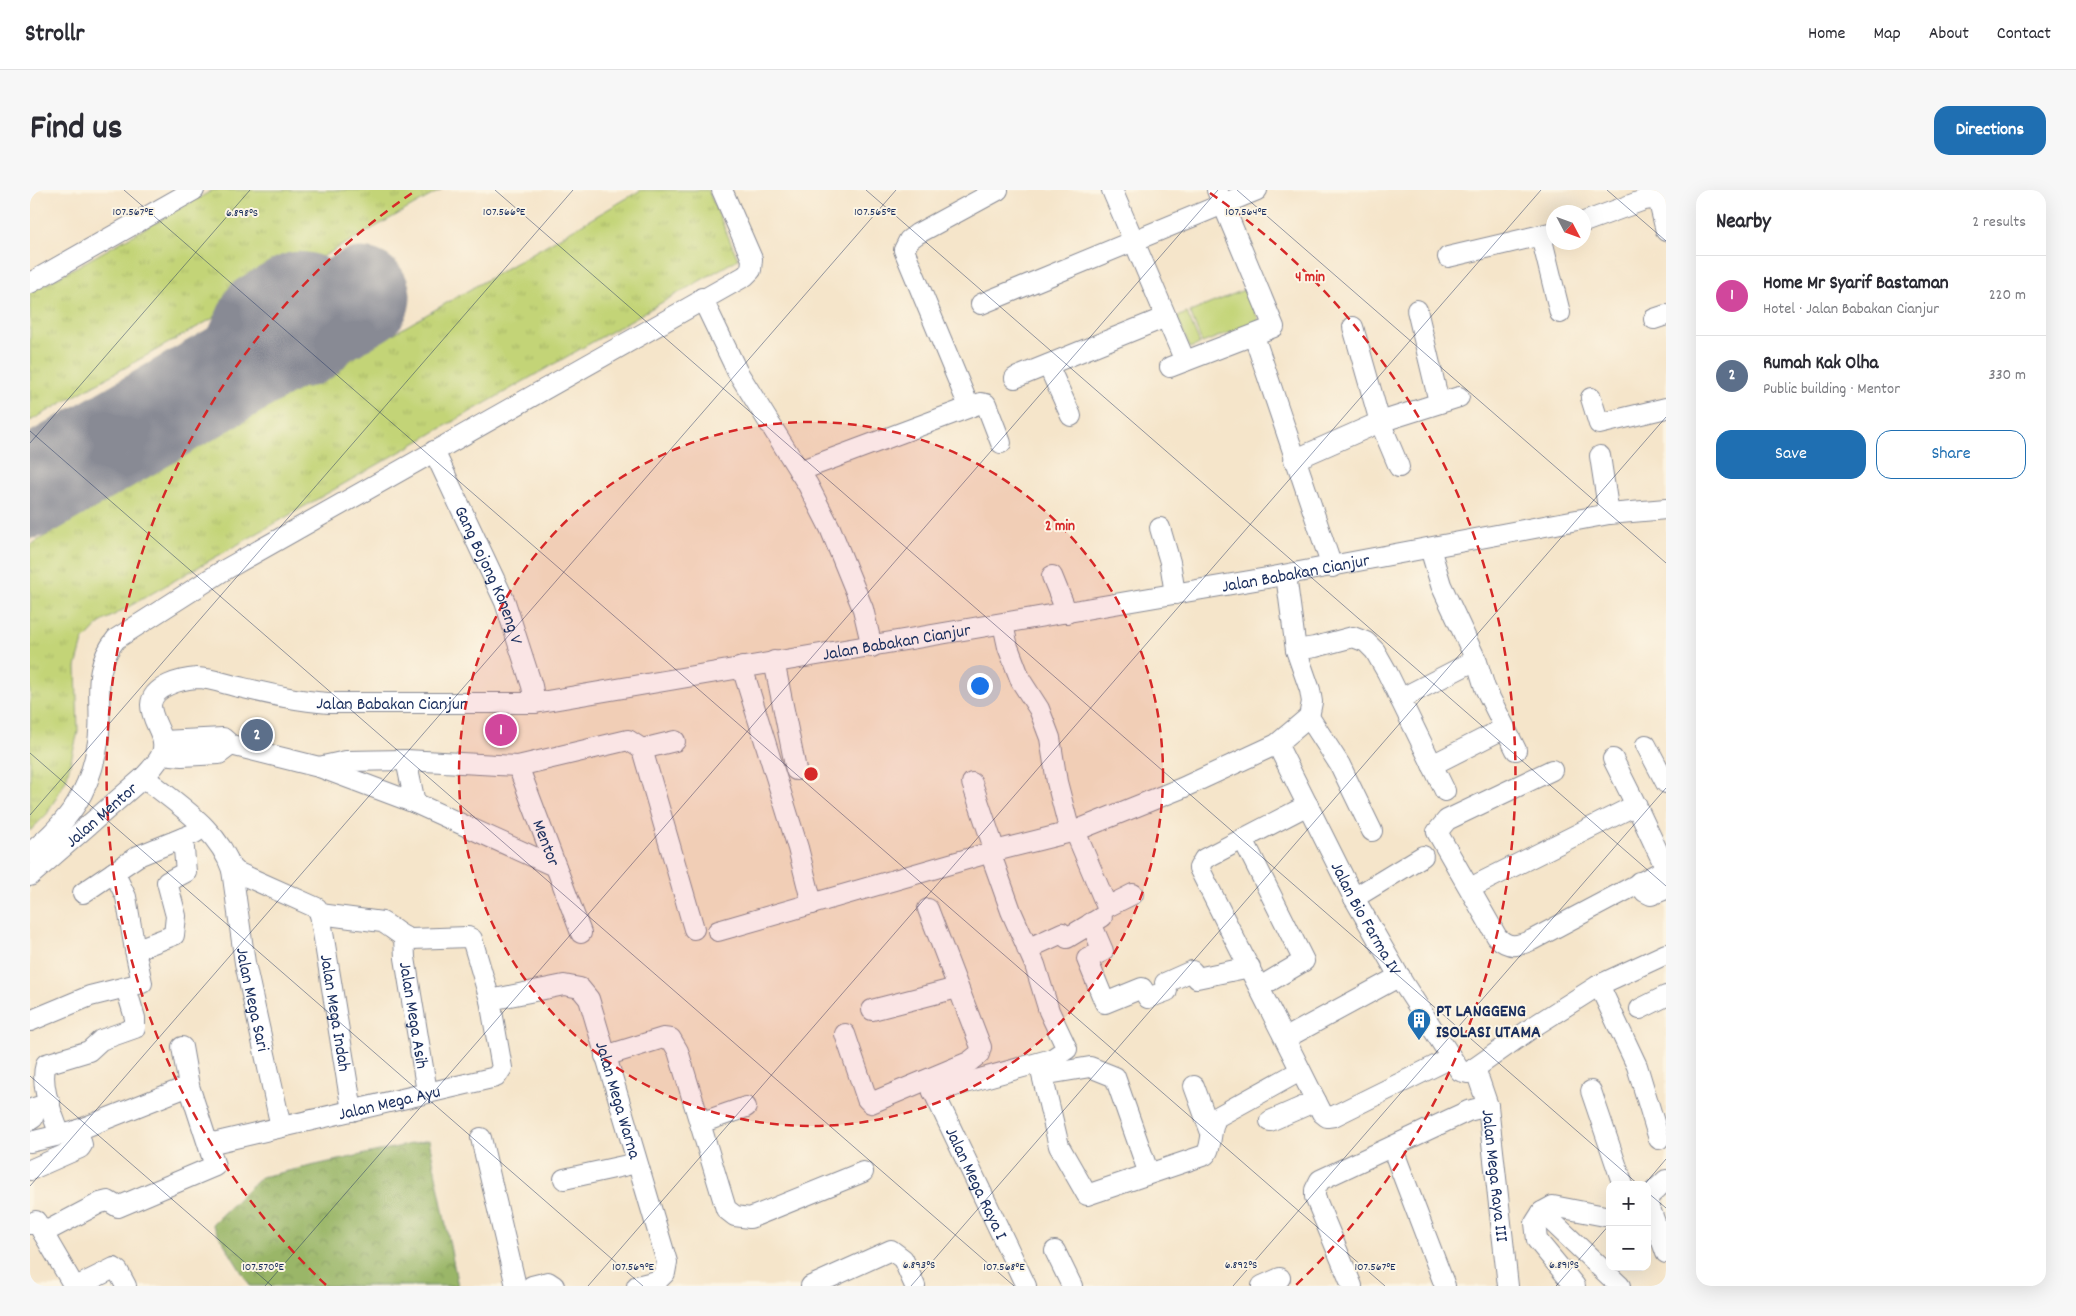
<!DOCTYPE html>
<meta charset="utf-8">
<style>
body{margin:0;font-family:Dekko,sans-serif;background:#f7f7f7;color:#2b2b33}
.controls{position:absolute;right:15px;bottom:15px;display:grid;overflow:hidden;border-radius:10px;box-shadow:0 5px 20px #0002}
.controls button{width:45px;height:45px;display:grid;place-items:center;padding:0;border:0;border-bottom:1px solid #e1e1e2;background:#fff;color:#2b2b33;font:25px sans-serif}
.compass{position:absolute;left:1516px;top:15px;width:45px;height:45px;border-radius:50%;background:#fff;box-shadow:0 5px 20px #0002;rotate:131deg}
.you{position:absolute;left:949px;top:495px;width:18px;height:18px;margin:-12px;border:4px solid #fff;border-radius:50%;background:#1a73e8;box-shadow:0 0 0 8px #1a73e833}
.badge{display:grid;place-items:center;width:32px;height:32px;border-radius:50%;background:#1f6fb2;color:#fff;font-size:16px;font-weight:700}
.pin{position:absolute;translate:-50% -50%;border:2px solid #fff;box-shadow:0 1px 5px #0006}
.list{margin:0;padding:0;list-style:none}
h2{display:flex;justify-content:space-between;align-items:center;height:65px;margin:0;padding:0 20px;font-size:21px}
h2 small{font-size:16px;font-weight:400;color:#7c7c81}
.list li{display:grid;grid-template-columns:32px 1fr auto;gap:15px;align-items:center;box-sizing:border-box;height:80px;padding:0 20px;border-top:1px solid #e1e1e2}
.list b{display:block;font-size:19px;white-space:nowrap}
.list p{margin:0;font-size:16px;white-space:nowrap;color:#7c7c81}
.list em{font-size:16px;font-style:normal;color:#7c7c81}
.actions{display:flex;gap:10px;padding:15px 20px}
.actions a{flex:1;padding:11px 0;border:1px solid #1f6fb2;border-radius:15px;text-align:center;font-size:18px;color:#1f6fb2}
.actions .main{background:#1f6fb2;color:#fff}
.map{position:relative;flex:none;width:1636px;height:1096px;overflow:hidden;border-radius:15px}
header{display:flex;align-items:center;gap:30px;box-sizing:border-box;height:70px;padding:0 25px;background:#fff;border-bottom:1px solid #e1e1e2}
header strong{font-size:24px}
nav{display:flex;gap:28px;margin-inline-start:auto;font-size:18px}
.intro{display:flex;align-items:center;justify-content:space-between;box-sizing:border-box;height:120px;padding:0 30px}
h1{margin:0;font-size:35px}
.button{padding:12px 22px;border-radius:15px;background:#1f6fb2;color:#fff;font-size:18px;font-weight:700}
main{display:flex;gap:30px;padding:0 30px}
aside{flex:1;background:#fff;border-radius:15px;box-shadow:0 5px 20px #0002}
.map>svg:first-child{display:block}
.grass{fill:url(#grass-tufts);stroke:#6f826a}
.forest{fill:url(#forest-crowns);stroke:#5a7263}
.green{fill:#c3d477;stroke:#6f826a}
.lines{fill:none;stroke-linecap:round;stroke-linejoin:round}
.taxiway{stroke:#888a94;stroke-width:40}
.runway{stroke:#888a94;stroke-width:99}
.minor-casing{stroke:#888a94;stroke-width:22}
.minor{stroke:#fff;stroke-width:20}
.ticks{fill:none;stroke:#1b2f5e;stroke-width:1;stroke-opacity:0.45}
.ring{fill:none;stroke:#d62828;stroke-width:2.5;stroke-dasharray:9 6}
.labels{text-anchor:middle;stroke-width:4;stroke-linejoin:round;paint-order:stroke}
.street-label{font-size:18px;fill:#1b2f5e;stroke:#fcf5e5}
.poi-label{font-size:18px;font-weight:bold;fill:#1b2f5e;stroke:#fcf5e5;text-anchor:start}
.ticks-label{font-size:12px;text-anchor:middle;fill:#1b2f5e;stroke:#fcf5e5;stroke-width:4;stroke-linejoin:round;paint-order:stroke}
.centre{fill:#d62828;stroke:#fcf5e5;stroke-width:2.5}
.ring-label{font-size:15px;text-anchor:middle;font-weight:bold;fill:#d62828;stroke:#fcf5e5;stroke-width:4;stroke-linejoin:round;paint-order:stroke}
</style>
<header>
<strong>Strollr</strong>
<nav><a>Home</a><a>Map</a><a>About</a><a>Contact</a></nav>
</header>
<div class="intro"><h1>Find us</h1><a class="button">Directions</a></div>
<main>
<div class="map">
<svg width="1636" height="1096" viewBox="0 0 1636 1096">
<defs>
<pattern id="grass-tufts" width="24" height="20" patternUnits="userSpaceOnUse" patternTransform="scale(1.25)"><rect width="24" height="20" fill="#c3d477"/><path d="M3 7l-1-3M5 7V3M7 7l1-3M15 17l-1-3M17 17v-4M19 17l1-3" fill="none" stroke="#a7b669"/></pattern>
<pattern id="forest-crowns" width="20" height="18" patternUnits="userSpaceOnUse" patternTransform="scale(1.25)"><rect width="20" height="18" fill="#9ab668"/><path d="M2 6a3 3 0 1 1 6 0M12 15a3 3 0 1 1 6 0" fill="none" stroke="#7d9459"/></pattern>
</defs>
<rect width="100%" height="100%" fill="#fcf5e5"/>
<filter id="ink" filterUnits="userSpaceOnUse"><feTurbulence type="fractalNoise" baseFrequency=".02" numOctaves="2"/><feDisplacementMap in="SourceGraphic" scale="10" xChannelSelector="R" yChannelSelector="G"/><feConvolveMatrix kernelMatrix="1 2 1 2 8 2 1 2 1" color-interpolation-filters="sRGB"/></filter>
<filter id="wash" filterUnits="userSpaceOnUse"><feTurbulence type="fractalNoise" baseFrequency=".0096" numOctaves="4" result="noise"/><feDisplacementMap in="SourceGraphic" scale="20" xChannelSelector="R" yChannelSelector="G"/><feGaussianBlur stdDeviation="1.12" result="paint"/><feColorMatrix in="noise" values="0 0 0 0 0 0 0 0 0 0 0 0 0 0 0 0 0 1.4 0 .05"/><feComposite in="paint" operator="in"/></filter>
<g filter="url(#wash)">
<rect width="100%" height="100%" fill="#f5e5ca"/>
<path class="grass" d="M183 0H411L0 231V103Z
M611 0H678L708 69 70 433 53 451 46 477 48 542 36 590 17 624 0 641V355Z"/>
<path class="forest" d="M399 950 428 1096H220L182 1034 231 987Z"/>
<path class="green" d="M1216 99 1229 131 1172 153 1160 122Z
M1157 123 1170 154 1160 158 1147 127Z"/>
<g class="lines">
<path class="taxiway" d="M178 196C183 184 210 113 215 109 222 103 231 99 238 95 246 91 256 83 265 82 273 81 281 83 287 86 323 103 320 153 288 173 269 185 249 172 229 172 219 172 207 180 198 184"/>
<path class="runway" d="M0 299 331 107"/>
</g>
</g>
<g filter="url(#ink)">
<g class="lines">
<g class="minor-casing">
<g id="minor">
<path d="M1082 0 1155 171"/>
<path d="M1626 0 1636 41"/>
<path d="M1554 32 1614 10 1628 8"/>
<path d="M1511 46 1530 123"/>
<path d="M1418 67 1524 42"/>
<path d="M0 93 164 0"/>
<path d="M672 108 707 181 778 295 800 338 833 419 842 457"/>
<path d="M951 114 1227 0"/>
<path d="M1387 120 1409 212"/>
<path d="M1624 129 1636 125"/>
<path d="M1323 137 1350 232 1369 277"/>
<path d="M1224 146 1302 377"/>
<path d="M1018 175 1041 226"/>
<path d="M1140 177 1244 137 1187 0"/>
<path d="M985 188 1136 127"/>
<path d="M935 207 874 60 879 50 887 44 968 0"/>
<path d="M1561 208 1569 234 1636 218"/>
<path id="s1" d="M404 261 475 412 502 496 505 513"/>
<path d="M1570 266 1579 324"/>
<path d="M1264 270 1350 232 1429 207"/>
<path d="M769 281 951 213 956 214 971 253"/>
<path d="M1130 338 1140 372 1145 404"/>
<path d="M1400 358 1411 395 1447 472 1455 498 1486 560"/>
<path d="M1022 386 1037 423"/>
<path d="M973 434 978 457 991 491 1009 519 1020 548 1027 592 1040 642"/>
<path d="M1266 460 1285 457 1323 447 1336 452 1345 461 1357 482 1415 601"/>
<path d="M744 471 766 580"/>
<path d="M712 477 768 658 782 714"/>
<path d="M1370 509 1440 473"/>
<path d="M1279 527 1310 575 1342 641"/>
<path d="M133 551 193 548 201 555 289 577 385 613 526 677"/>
<path id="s2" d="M1247 554 1324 708 1373 793 1430 881 1438 883 1506 835 1569 795 1636 764"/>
<path d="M1616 555 1636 593"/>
<path d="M612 559 645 551"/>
<path d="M132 564 152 566 189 564 201 555"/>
<path d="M376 570 385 613"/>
<path d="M1402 575 1467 542"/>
<path id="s3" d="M488 576 551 743"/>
<path d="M289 577 316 571 376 570 488 576 598 550 612 559 664 739"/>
<path d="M1522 580 1417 630 1407 642 1467 747C1479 759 1488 756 1502 750L1636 679"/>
<path id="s4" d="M114 587C146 614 189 639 202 680L215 773 251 937"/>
<path d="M942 593 965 661"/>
<path d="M1278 615 1174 669 1169 678 1292 923 1297 927 1304 926 1421 868"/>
<path d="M1606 615 1636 679"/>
<path d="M1045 641 1077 717 1103 704"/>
<path d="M1213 649 1274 771 1230 797"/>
<path d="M0 663C39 631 60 603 68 552 74 514 59 482 86 449L191 382 715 86 721 80 722 69 692 0"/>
<path d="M84 682 96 707 105 760"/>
<path id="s5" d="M0 686 114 587C120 580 129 572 132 563 138 547 121 532 121 515 122 496 152 489 167 488 180 488 196 494 209 497 239 504 268 511 299 513H505L1237 388 1579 324 1636 319"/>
<path d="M1609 692 1615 702 1621 705 1636 699"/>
<path d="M1440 698 1606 615 1583 569"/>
<path d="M53 703 108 666 165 643"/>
<path d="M1324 708 1393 666"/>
<path id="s6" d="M290 724 322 921"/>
<path d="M1061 733 1073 761 1057 769 1075 813 1112 798 1118 808 1137 801 1135 793 1162 781 1167 788 1220 777"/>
<path d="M688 741 965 661 1045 641 1152 598 1247 554 1279 527 1282 512 1280 500 1266 460 1256 385"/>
<path id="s7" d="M374 747 375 768 397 902"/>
<path d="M997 759 1032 743 1037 748 1072 727"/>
<path d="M1569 795 1607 876 1629 949"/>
<path id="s8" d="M460 810 534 795 550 798 559 809 637 1072 635 1083 627 1091 607 1096"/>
<path d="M1610 819 1636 806"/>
<path d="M842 820 927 798"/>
<path d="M0 831 60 806 112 793 105 760 144 745 146 726 137 692 156 682 153 648"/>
<path d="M815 844 837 909 841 913 939 872 949 864 951 857 898 719"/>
<path d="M1256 848 1370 786"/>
<path d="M575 866 633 848 641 849 648 861 696 1019 705 1026 720 1028 833 982"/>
<path id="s9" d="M1445 878 1458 916 1478 1096"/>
<path id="s10" d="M898 890 996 1096"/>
<path d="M1164 896 1180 940"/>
<path d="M1561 901 1593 995"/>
<path d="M903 902 1022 869 1037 859 1019 821 1005 775 981 721 960 662"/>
<path d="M0 930 3 928 4 918 20 913"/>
<path d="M1240 931 1286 911"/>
<path d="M670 933 716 917"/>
<path d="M30 945C23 925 9 896 16 874L59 861 71 850 105 838V828L96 798"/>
<path d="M451 948 486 1096"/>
<path d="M0 952 43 942 159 896"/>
<path id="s11" d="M179 954 466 887 472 878 460 810 442 749 438 747 381 749C370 747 362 737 352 732L290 724 287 718 202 680"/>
<path d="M1362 957 1415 1096"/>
<path d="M0 980 50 958 52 955 48 940"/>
<path d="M1119 984 1085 887 1060 877 1012 885 1029 956 1057 1005 1175 965C1183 957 1179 939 1187 927L1270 881"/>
<path d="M534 989 607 973"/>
<path d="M1617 1008 1636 990"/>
<path d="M1617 1010 1636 1063"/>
<path d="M1512 1022 1590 1096"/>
<path d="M0 1034 6 1031 44 1096"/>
<path d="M13 1043 70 1013 78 1011 88 1017 185 976 159 896 152 857"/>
<path d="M1025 1061 1042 1096"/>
<path d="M48 1096 84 1078 88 1081 96 1096"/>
<path d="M502 1096 518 1092 524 1096"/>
<path d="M781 1096 861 1060 873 1069 885 1096"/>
<path d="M1232 1096 1250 1088"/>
<path d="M1322 1096 1285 1007V1000L1290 990 1438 921 1458 916"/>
<path d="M1545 1096 1507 1050 1505 1033 1512 1022 1523 1016 1580 1027"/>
</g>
</g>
<use href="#minor" class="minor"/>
</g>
</g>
<path class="ticks" d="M94 0 1355 1096M465 0 1609 995M836 0 1636 696M1207 0 1636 373M1577 0 1636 51M0 241 984 1096M0 253 220 0M0 563 613 1096M0 625 543 0M0 886 242 1096M1614 995 1636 969M0 996 866 0M1617 1002 1636 1018M235 1096 1188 0M558 1096 1511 0M881 1096 1636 227M1203 1096 1636 598M1526 1096 1580 1034"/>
<circle cx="781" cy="584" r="352" fill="#d62828" fill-opacity=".12"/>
<g class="ring">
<circle cx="781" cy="584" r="352"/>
<path d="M296 1095A705 705 0 0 1 382 3M1180 3A705 705 0 0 1 1266 1095"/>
</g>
<defs>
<g id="building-pin" transform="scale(1.25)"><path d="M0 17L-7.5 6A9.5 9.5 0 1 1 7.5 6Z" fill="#1f6fb2" stroke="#fcf5e5"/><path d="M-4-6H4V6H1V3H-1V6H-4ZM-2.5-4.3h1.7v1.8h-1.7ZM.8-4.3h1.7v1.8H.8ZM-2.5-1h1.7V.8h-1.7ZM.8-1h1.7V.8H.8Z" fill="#fff"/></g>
</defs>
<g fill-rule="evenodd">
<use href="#building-pin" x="1389" y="830"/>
</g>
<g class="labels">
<g class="street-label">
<text dy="6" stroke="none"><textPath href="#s5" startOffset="1401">Jalan Babakan Cianjur</textPath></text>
<text dy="6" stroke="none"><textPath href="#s1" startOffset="136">Gang Bojong Koneng V</textPath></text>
<text dy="6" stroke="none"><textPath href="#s5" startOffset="996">Jalan Babakan Cianjur</textPath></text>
<text dy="6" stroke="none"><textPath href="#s5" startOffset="486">Jalan Babakan Cianjur</textPath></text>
<text dy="6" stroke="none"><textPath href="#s5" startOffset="94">Jalan Mentor</textPath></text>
<text dy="6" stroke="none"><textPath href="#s3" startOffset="82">Mentor</textPath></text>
<text dy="6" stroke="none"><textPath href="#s2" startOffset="196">Jalan Bio Farma IV</textPath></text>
<text dy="6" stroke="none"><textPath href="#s4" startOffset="261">Jalan Mega Sari</textPath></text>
<text dy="6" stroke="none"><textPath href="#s6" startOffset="100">Jalan Mega Indah</textPath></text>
<text dy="6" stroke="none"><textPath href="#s7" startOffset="79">Jalan Mega Asih</textPath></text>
<text dy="6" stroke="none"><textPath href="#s8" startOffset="211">Jalan Mega Warna</textPath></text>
<text dy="6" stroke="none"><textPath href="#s11" startOffset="185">Jalan Mega Ayu</textPath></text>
<text dy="6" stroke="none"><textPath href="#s9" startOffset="110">Jalan Mega Raya III</textPath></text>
<text dy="6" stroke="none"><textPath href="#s10" startOffset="114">Jalan Mega Raya I</textPath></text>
</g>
<g class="poi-label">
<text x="1406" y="826">PT LANGGENG<tspan x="1406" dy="21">ISOLASI UTAMA</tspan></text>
</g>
</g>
<g class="ticks-label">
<text x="103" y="25">107.567°E</text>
<text x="474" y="25">107.566°E</text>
<text x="845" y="25">107.565°E</text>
<text x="1216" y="25">107.564°E</text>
<text x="212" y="26">6.898°S</text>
<text x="889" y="1078">6.893°S</text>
<text x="1211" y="1078">6.892°S</text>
<text x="1534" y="1078">6.891°S</text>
<text x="233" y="1080">107.570°E</text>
<text x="603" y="1080">107.569°E</text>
<text x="974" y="1080">107.568°E</text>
<text x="1345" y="1080">107.567°E</text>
</g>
<circle cx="781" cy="584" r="8" class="centre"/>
<g class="ring-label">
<text x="1280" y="91">4 min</text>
<text x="1030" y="340">2 min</text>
</g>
</svg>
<div class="controls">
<button>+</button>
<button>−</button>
</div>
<svg class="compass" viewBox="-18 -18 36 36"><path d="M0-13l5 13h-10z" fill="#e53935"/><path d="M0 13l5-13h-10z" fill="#7c7c81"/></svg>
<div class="you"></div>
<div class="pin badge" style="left:471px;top:540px;background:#d1479c">1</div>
<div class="pin badge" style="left:227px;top:545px;background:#5c6f8a">2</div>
</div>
<aside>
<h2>Nearby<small>2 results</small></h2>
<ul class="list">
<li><span class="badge" style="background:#d1479c">1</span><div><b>Home Mr Syarif Bastaman</b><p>Hotel · Jalan Babakan Cianjur</p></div><em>220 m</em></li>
<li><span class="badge" style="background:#5c6f8a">2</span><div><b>Rumah Kak Olha</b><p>Public building · Mentor</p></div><em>330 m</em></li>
</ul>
<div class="actions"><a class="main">Save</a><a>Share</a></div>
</aside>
</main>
